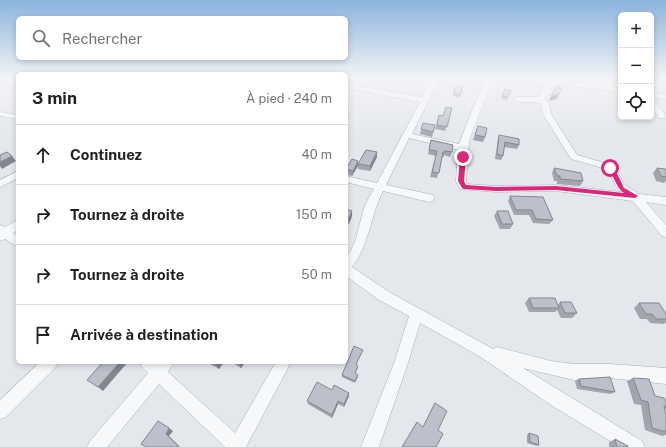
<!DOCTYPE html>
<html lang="fr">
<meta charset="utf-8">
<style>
body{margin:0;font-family:"Public Sans",sans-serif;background:#f6f6f6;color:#222}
.controls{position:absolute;right:12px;top:12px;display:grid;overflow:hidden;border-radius:6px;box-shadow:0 2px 6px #0003}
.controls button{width:36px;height:36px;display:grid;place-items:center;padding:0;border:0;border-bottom:1px solid #e0e0e0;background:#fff;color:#222;font:20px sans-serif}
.stop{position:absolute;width:12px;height:12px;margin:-9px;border:3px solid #db2777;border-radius:50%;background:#fff}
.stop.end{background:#db2777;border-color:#fff;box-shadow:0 1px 4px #0008}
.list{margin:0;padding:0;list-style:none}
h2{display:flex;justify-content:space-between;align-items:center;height:52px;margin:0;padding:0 16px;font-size:17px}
h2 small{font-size:13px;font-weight:400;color:#767676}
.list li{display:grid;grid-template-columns:26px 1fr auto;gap:12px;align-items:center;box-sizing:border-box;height:60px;padding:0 16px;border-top:1px solid #e0e0e0}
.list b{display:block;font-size:15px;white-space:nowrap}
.list em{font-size:13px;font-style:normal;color:#767676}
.icon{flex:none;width:22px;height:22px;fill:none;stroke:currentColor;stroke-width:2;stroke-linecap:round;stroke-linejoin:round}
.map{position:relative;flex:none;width:666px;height:447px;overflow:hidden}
.search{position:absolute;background:#fff;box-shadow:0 2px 6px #0003;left:16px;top:16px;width:332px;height:44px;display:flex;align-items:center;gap:10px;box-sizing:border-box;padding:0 14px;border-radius:6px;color:#767676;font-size:15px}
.panel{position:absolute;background:#fff;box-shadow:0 2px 6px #0003;left:16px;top:72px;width:332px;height:292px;border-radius:6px}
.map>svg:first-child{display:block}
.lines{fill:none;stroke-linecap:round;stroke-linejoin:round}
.minor-casing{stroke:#a9aeb7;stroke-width:1}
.minor{fill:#f7f8fa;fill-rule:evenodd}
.wall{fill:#a1a5ae}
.shaded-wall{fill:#83868d}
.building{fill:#bbc0ca;stroke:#83868d}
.route{fill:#db2777}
</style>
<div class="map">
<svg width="666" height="447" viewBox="0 0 666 447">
<rect width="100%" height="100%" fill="#e4e7ec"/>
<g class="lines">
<g class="minor-casing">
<path id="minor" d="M433 78H440L412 134 459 144 480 90 486 78H549L550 79 621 88V92L551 83C552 88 548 97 544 99L549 103 551 114 577 155 608 164 616 169 624 184 639 194 666 197V205L646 202 666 225V237L662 236 633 201 556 191 496 192 460 189 456 181 458 150 409 138 386 185 429 194 433 195 434 198 433 201 429 202 383 191C370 216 370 244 352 267L389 292 493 349 497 347 551 361 574 364H610L666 368V384L610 378 574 380 523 368 642 441 645 447H620L551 405 479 356 420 323 408 363 379 447H361L394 363 409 316 379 300 346 276V257C359 242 358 223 365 206 367 200 371 194 374 189L346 182V176L377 183 420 102 346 88V84L422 97ZM492 81 544 83V86L540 96C532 99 520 94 513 99 521 105 533 100 541 104L543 114 571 159C580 162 604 166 610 174 614 181 615 187 622 192L556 185 496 186 467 184 466 181 469 141Z
M651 93 666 95V99L651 97Z
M651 101H654L665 114V118H659L651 108Z
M0 112 18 115V119L0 116Z
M18 171V178L0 187V180Z
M18 220V230L13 233 18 237V247L5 239 0 241V225L5 227Z
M40 362H58L56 367 6 417 0 419V400Z
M140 362H174L168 372 235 433 276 362H291L246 447H225L159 384 107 447H87L90 441 148 373 142 367Z"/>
</g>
<use href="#minor" class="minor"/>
</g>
<path class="wall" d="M476 78H484V79Z
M456 86 463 87 460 97 453 96Z
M505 89 511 91 507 100 501 99Z
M452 108 445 131 435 129 439 115 443 116Z
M423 123 434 130 432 137 420 134Z
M478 126 485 137 483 142 473 140Z
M499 135 519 145 517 149 504 147 503 156 501 160 495 159 498 139Z
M431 140 452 152 450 157 444 155V157H442L437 178 430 177 436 156 428 154Z
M377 152V157L370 171 358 169V164Z
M358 166 352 176 346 175V169Z
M554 168 583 181 580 186 557 184V181H554L552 173Z
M657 168 666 171V180L664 183 656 181 653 173Z
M510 196 553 220 549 224 533 223 529 215H514L508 201Z
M346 209 352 211V216L349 224 346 223Z
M497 211 513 224 510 229H500L494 216Z
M529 298 558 305 560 302 577 313 572 318H561L557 310 555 312H529L525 303Z
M639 303 666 314V322L664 324 650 323 647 319H640L634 308Z
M362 352 356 365 358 368 355 373 358 377 355 383 342 377V375Z
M209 362H224L219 369 210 364Z
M231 362H245L241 368Z
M633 378 655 396 666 402V408L665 409 666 415V435L662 436 645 430 641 405 634 404 627 381Z
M579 379 615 392 610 394 577 389 575 381Z
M332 390 349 393V396L344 407 338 404 332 418 308 404 307 401Z
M435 403 438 430 423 427 432 408Z
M529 433 539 445 537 446 527 443V435Z
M615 439 628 447H609V442Z"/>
<path class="shaded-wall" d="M559 94 557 99 549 101 551 96Z
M377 152V157L370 171V166Z
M12 156 16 161 2 169 0 166V162Z
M358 161V166L352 176 353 171Z
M352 211V216L349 224V218Z
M347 230V235L346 236V231Z
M120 362H126L127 363 103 391 98 387Z
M219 362H224L219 369 216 365Z
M241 362H245L241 368 239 364Z
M349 393V396L344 407V404Z
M338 401V404L332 418V415Z
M169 428 173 431 169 436 180 447H179L166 434Z"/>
<path class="building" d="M456 86 463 87 460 95 453 93Z
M556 86 562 88 559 94 551 96Z
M505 89 511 91 508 97 502 96Z
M446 107 452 108 447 127 437 125 439 115 443 116Z
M423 123 435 125 433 132 421 129Z
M478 126 487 128 485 137 475 135Z
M499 135 519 139V145L505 142 503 156 497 154Z
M431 140 453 145 452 152 445 151V152H443L439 173 432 172 437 151 429 150Z
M366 150 377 152 370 166 358 164Z
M7 152 12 156 0 162V155Z
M352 159 358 161 353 171 346 169Z
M554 168 581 173 583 181 560 179V176H557Z
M657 168 665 169 666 171V177L661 176Z
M510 196 543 197 553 220 536 219 532 210H516Z
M346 209 352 211 349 218H346Z
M497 211H508L513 224H502Z
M529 298H555L559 308H533Z
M560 302H571L577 313H565Z
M639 303H659L666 314V319H656L652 314H646Z
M354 346 363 350 356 364 358 366 355 373 358 375 355 381 342 375Z
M103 362H120L98 387 87 380Z
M212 362H219L216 365Z
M610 377 615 392 581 386 579 379Z
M633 378 649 379 655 396 664 398 666 402V407L664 406 666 415V432L652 428 648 402 641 400Z
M317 382 332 390 334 385 349 393 344 404 338 401 332 415 307 401Z
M435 403 447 411 438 430 443 434 436 447H402L417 422 423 427Z
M158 421 169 428 166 434 179 447H146L141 444Z
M529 433 538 436 539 445 530 442Z
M615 439 628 446V447H617Z"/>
<linearGradient id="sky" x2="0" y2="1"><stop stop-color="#8bb4dd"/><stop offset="0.56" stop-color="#f3f4f6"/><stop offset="1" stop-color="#f3f4f6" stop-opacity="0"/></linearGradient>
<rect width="666" height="140" fill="url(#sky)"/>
<path class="route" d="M463 155 466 157 464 181 466 185 496 187 556 186 624 193C616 188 614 175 607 168L610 166 615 169 624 188 638 196 635 198 556 190 496 191 464 189 462 188 458 181 460 157Z"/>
</svg>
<div class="controls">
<button>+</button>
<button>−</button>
<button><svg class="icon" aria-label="locate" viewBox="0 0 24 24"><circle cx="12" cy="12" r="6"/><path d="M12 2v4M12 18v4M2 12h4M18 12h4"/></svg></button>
</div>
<div class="stop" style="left:610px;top:168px"></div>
<div class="stop end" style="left:463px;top:157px"></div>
<div class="search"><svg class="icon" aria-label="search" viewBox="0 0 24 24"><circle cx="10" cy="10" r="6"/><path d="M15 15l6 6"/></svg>Rechercher</div>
<section class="panel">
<h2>3 min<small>À pied · 240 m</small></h2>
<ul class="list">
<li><svg class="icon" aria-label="ahead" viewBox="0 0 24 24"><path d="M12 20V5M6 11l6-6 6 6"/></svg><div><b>Continuez</b></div><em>40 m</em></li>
<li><svg class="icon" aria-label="right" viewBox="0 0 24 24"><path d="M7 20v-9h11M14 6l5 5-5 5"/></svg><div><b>Tournez à droite</b></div><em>150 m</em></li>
<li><svg class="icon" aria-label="right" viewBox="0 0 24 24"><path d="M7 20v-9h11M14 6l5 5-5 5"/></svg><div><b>Tournez à droite</b></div><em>50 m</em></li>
<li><svg class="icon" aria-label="arrive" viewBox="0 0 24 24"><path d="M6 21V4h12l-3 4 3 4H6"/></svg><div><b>Arrivée à destination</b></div></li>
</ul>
</section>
</div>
